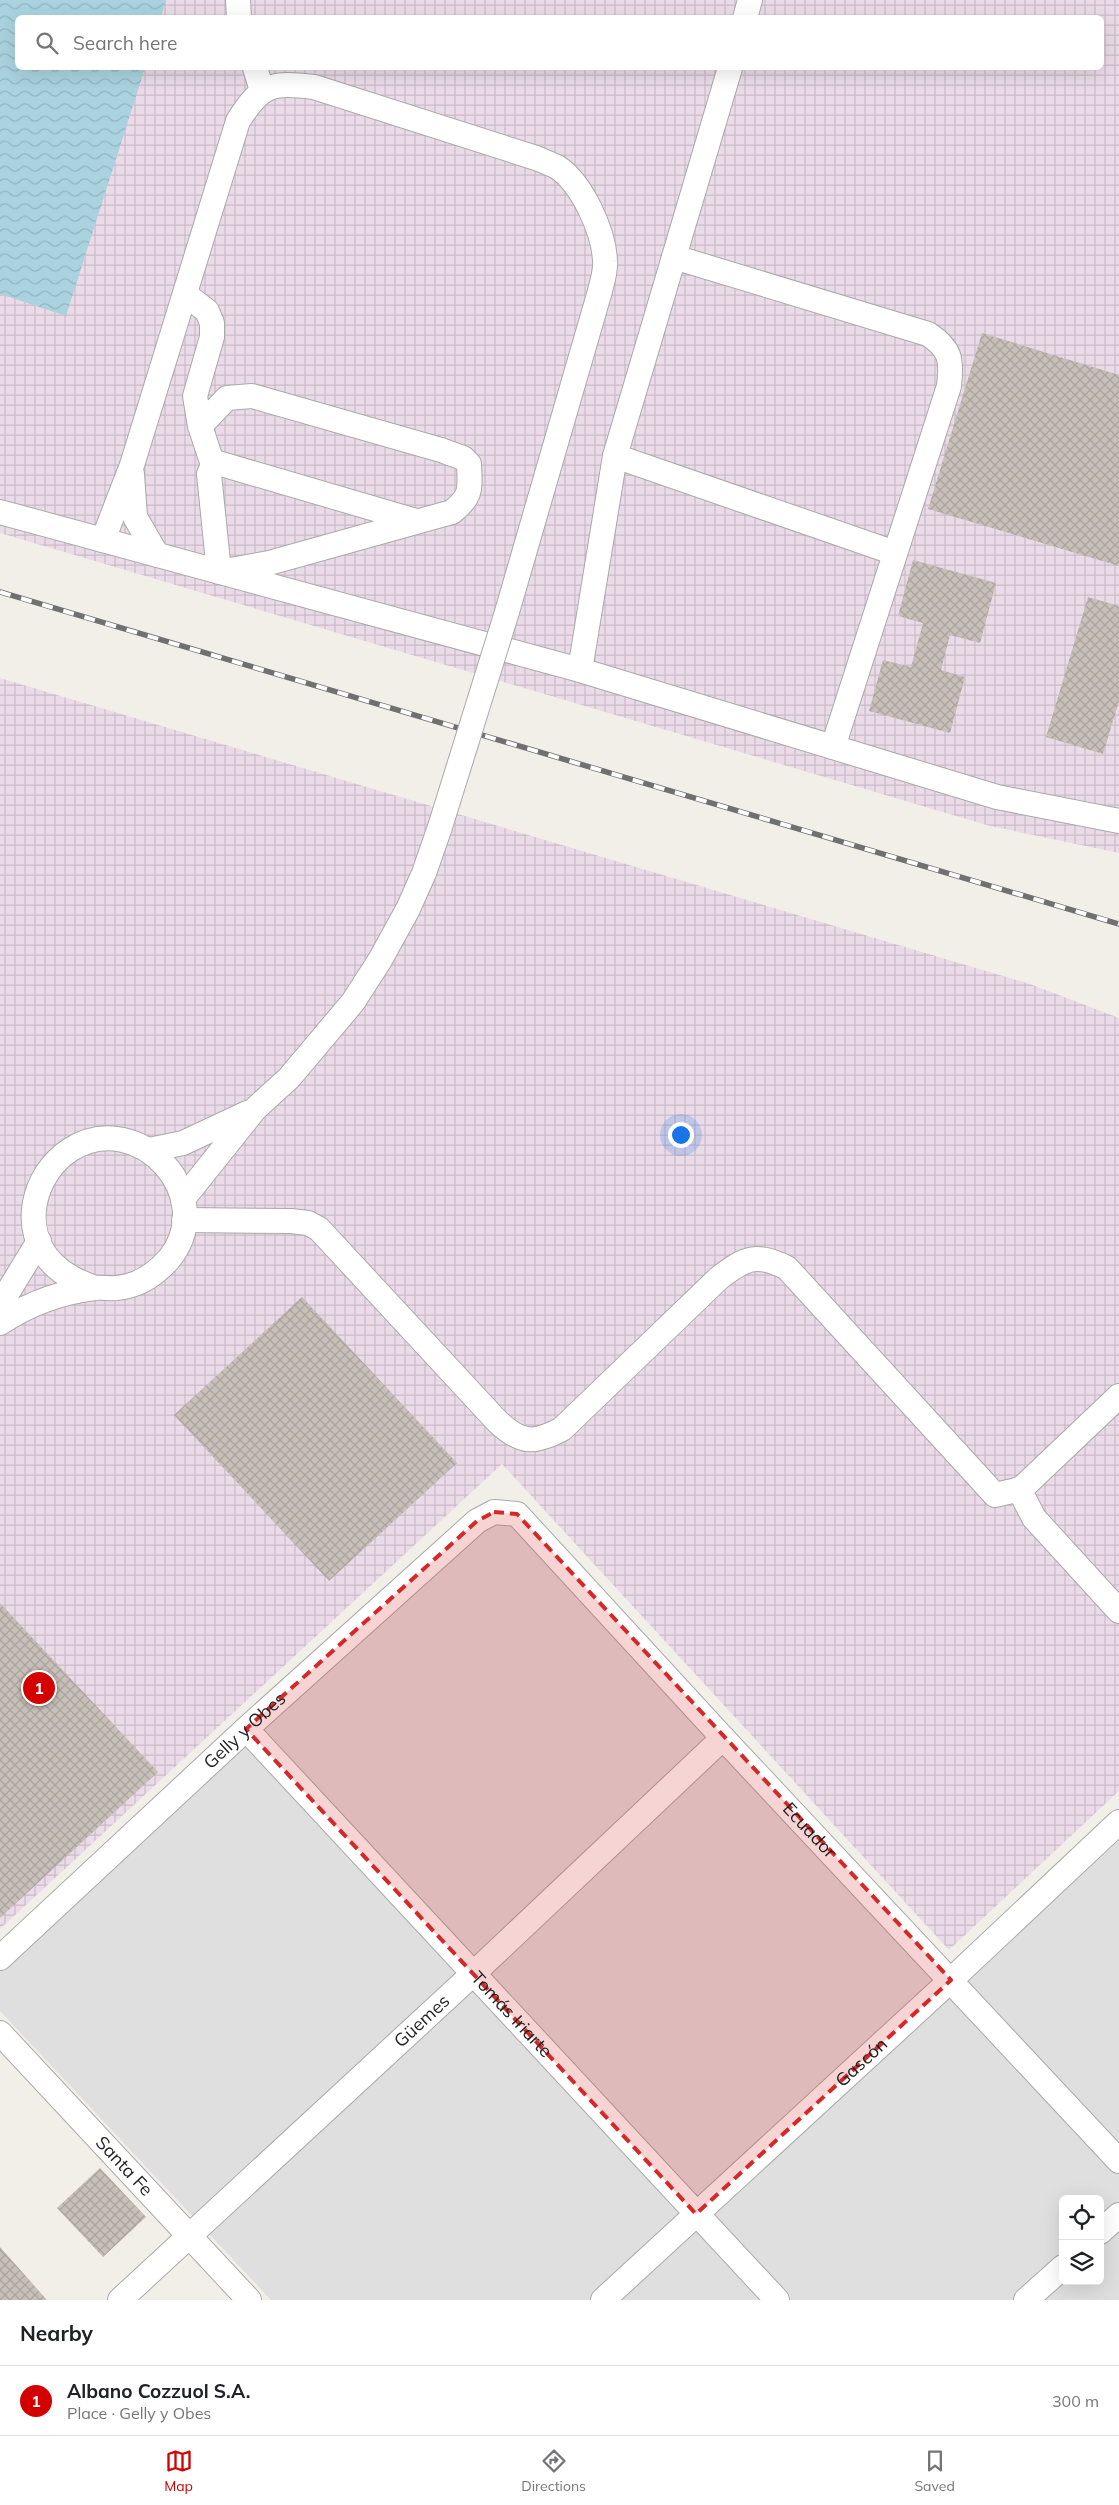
<!DOCTYPE html>
<meta charset="utf-8">
<style>
body{margin:0;font-family:Mulish,sans-serif;background:#f2f2f2;color:#202124}
.controls{position:absolute;right:15px;bottom:15px;display:grid;overflow:hidden;border-radius:8px;box-shadow:0 5px 20px #0002}
.controls button{width:45px;height:45px;display:grid;place-items:center;padding:0;border:0;border-bottom:1px solid #e0e0e0;background:#fff;color:#202124;font:25px sans-serif}
.you{position:absolute;left:680px;top:1134px;width:18px;height:18px;margin:-12px;border:4px solid #fff;border-radius:50%;background:#1a73e8;box-shadow:0 0 0 8px #1a73e833}
.badge{display:grid;place-items:center;width:32px;height:32px;border-radius:50%;background:#d40000;color:#fff;font-size:16px;font-weight:700}
.pin{position:absolute;translate:-50% -50%;border:2px solid #fff;box-shadow:0 1px 5px #0006}
.list{margin:0;padding:0;list-style:none}
h2{display:flex;justify-content:space-between;align-items:center;height:65px;margin:0;padding:0 20px;font-size:21px}
h2 small{font-size:16px;font-weight:400;color:#757577}
.list li{display:grid;grid-template-columns:32px 1fr auto;gap:15px;align-items:center;box-sizing:border-box;height:70px;padding:0 20px;border-top:1px solid #e0e0e0}
.list b{display:block;font-size:19px;white-space:nowrap}
.list p{margin:0;font-size:16px;white-space:nowrap;color:#757577}
.list em{font-size:16px;font-style:normal;color:#757577}
.icon{flex:none;width:28px;height:28px;fill:none;stroke:currentColor;stroke-width:2;stroke-linecap:round;stroke-linejoin:round}
.map{position:relative;flex:none;width:1119px;height:2300px;overflow:hidden}
.search{position:absolute;background:#fff;box-shadow:0 5px 20px #0002;left:15px;right:15px;top:15px;height:55px;display:flex;align-items:center;gap:12px;box-sizing:border-box;padding:0 18px;border-radius:8px;color:#757577;font-size:19px}
.sheet{height:135px;background:#fff}
nav{display:flex;justify-content:space-around;align-items:center;box-sizing:border-box;height:70px;border-top:1px solid #e0e0e0;background:#fff;font-size:14px;color:#757577}
nav a{display:grid;justify-items:center;gap:2px}
nav .on{color:#d40000}
.map>svg:first-child{display:block}
.residential{fill:#e0dfdf;fill-rule:evenodd}
.industrial{fill:url(#industrial-grid);fill-rule:evenodd}
.water{fill:url(#water-waves)}
.building{fill:url(#building-cross-hatch)}
.lines{fill:none;stroke-linecap:round;stroke-linejoin:round}
.minor-casing{stroke:#a9a9a9;stroke-width:26}
.minor{stroke:#fff;stroke-width:24}
.rail-casing{stroke:#707070;stroke-width:5.5}
.rail{stroke:#fff;stroke-width:4;stroke-dasharray:11;stroke-linecap:butt}
.minor-bridge-casing{stroke:#a9a9a9;stroke-width:26;stroke-linecap:butt}
.minor-bridge{stroke:#fff;stroke-width:24}
.marked{fill:#d62828;fill-opacity:0.2;stroke:#d62828;stroke-width:4;stroke-dasharray:10 6;stroke-linejoin:round}
.labels{text-anchor:middle;stroke-width:5;stroke-linejoin:round;paint-order:stroke}
.street-label{font-size:18px;fill:#222;stroke:#fff}
</style>
<div class="map">
<svg width="1119" height="2300" viewBox="0 0 1119 2300">
<defs>
<pattern id="industrial-grid" width="8" height="8" patternUnits="userSpaceOnUse" patternTransform="scale(1.25)"><rect width="8" height="8" fill="#ebdbe8"/><path d="M0 4h8M4 0v8" fill="none" stroke="#c9bcc7"/></pattern>
<pattern id="water-waves" width="16" height="10" patternUnits="userSpaceOnUse" patternTransform="scale(1.25)"><rect width="16" height="10" fill="#aad3df"/><path d="M0 5q4-4 8 0t8 0" fill="none" stroke="#92b5bf"/></pattern>
<pattern id="building-cross-hatch" width="8" height="8" patternUnits="userSpaceOnUse" patternTransform="scale(1.25)"><rect width="8" height="8" fill="#c7bfb8"/><path d="M0 0l8 8M0 8l8-8" fill="none" stroke="#aba49e"/></pattern>
</defs>
<rect width="100%" height="100%" fill="#f2efe9"/>
<path class="residential" d="M514 1523 952 1997 1119 1839V2300H271L0 2011V1970L488 1525ZM1063 2199H1100V2281H1063Z"/>
<path class="industrial" d="M0 0H1119V853L990 826 0 533ZM18 18H1102V68H18Z
M0 678 1030 984 1119 1018V1791L949 1950 502 1464 0 1929Z"/>
<path class="water" d="M0 0H166L161 17 18 18V68H145L66 316 0 294Z"/>
<path class="building" d="M982 333 1119 375V566L928 509Z
M913 560 996 583 980 643 950 635 941 670 965 677 950 733 869 711 883 660 911 667 923 623 898 616Z
M1088 597 1119 606V701L1103 754 1046 737Z
M302 1297 457 1463 329 1581 174 1415Z
M0 1603 158 1772 0 1918Z
M100 2168 146 2217 103 2257 57 2208Z
M0 2247 47 2300H0Z"/>
<g class="lines">
<g class="minor-casing">
<g id="minor">
<path d="M238 0 239 18"/>
<path d="M745 18 750 0"/>
<path d="M255 68 262 90"/>
<path d="M674 257 928 334C951 349 952 360 949 386L833 747"/>
<path d="M185 294 207 311 212 323V337L195 396 200 426 213 465"/>
<path d="M200 426 227 398 252 396 441 450 463 458 469 464C470 490 472 496 452 512L269 563 219 572 209 474 213 465 218 463 416 521"/>
<path d="M615 456 895 553"/>
<path d="M132 474 135 517 157 555"/>
<path d="M0 512 580 670 997 797 1119 821"/>
<path d="M103 540 132 465 238 121C261 84 272 82 314 87L536 158C543 161 551 164 557 167 582 183 604 232 605 261 606 271 602 282 600 291L507 612"/>
<path d="M580 670 615 456 730 68"/>
<path d="M149 1150 183 1143 247 1113"/>
<path d="M183 1199 255 1109 289 1078 353 1002 380 960 408 909 424 873 440 827"/>
<path d="M184 1220 291 1221 308 1223 319 1229 497 1421C521 1444 534 1444 562 1429L719 1278C745 1258 757 1252 787 1268L995 1495 1021 1489 1119 1396"/>
<path d="M0 1305 39 1241"/>
<path d="M0 1323C27 1305 61 1292 95 1288 102 1287 110 1289 117 1288 138 1286 155 1275 169 1259 220 1197 139 1106 70 1150 33 1174 19 1230 53 1264 65 1276 79 1282 95 1288"/>
<path d="M1019 1489 1034 1518 1119 1611"/>
<path id="s1" d="M246 1729 777 2300"/>
<path id="s2" d="M0 1958 246 1729 477 1521 494 1512 517 1514 723 1738 1119 2161"/>
<path id="s3" d="M0 2033 249 2300"/>
<path d="M1100 2232 1119 2215"/>
<path id="s4" d="M120 2300 474 1973 723 1738"/>
<path id="s5" d="M603 2300 951 1980 1119 1822"/>
<path d="M1026 2300 1063 2267"/>
</g>
</g>
<use href="#minor" class="minor"/>
<g class="rail-casing">
<path id="rail" d="M0 592 1119 924"/>
</g>
<use href="#rail" class="rail"/>
<g class="minor-bridge-casing">
<path id="minor-bridge" d="M440 827 507 612"/>
</g>
<use href="#minor-bridge" class="minor-bridge"/>
</g>
<path class="marked" d="M494 1512 517 1514 951 1980 696 2214 246 1729 477 1521Z"/>
<g class="labels">
<g class="street-label">
<text dy="6" stroke="none"><textPath href="#s2" startOffset="334">Gelly y Obes</textPath></text>
<text dy="6" stroke="none"><textPath href="#s2" startOffset="1120">Ecuador</textPath></text>
<text dy="6" stroke="none"><textPath href="#s1" startOffset="390">Tomás Iriarte</textPath></text>
<text dy="6" stroke="none"><textPath href="#s4" startOffset="411">Güemes</textPath></text>
<text dy="6" stroke="none"><textPath href="#s5" startOffset="351">Gascón</textPath></text>
<text dy="6" stroke="none"><textPath href="#s3" startOffset="182">Santa Fe</textPath></text>
</g>
</g>
</svg>
<div class="controls">
<button><svg class="icon" aria-label="locate" viewBox="0 0 24 24"><circle cx="12" cy="12" r="6"/><path d="M12 2v4M12 18v4M2 12h4M18 12h4"/></svg></button>
<button><svg class="icon" aria-label="layers" viewBox="0 0 24 24"><path d="M12 4l9 5-9 5-9-5zM3 14l9 5 9-5"/></svg></button>
</div>
<div class="you"></div>
<div class="pin badge" style="left:39px;top:1688px">1</div>
<div class="search"><svg class="icon" aria-label="search" viewBox="0 0 24 24"><circle cx="10" cy="10" r="6"/><path d="M15 15l6 6"/></svg>Search here</div>
</div>
<section class="sheet">
<h2>Nearby<small></small></h2>
<ul class="list">
<li><span class="badge">1</span><div><b>Albano Cozzuol S.A.</b><p>Place · Gelly y Obes</p></div><em>300 m</em></li>
</ul>
</section>
<nav>
<a class="on"><svg class="icon" aria-label="map" viewBox="0 0 24 24"><path d="M3 6l6-2 6 2 6-2v14l-6 2-6-2-6 2zM9 4v14M15 6v14"/></svg>Map</a>
<a><svg class="icon" aria-label="directions" viewBox="0 0 24 24"><path d="M12 3l9 9-9 9-9-9zM9 14v-3h6M13 9l2 2-2 2"/></svg>Directions</a>
<a><svg class="icon" aria-label="saved" viewBox="0 0 24 24"><path d="M7 4h10v16l-5-4-5 4z"/></svg>Saved</a>
</nav>
